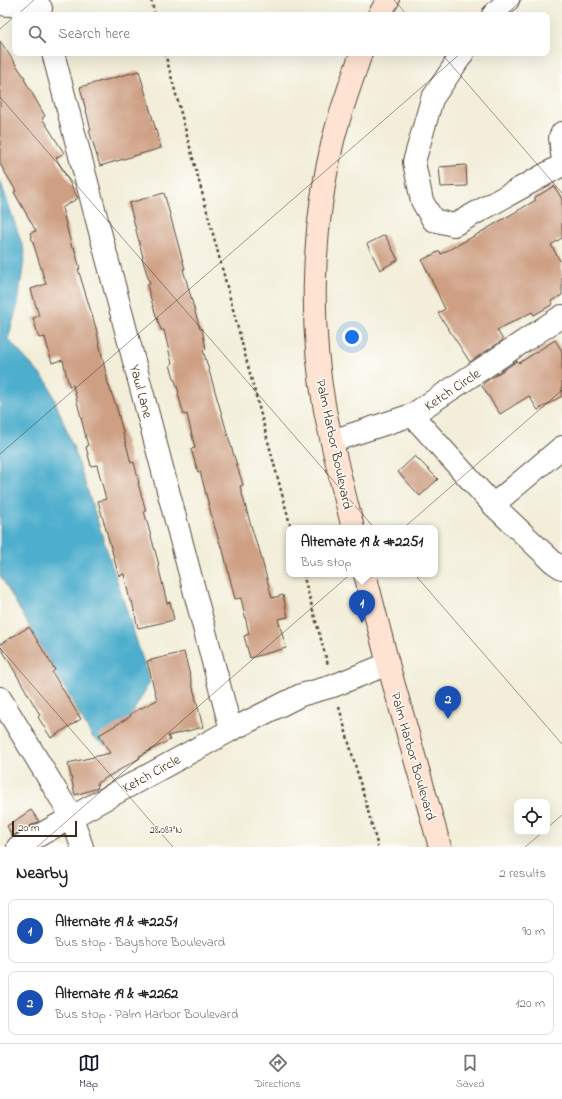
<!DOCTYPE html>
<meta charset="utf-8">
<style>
body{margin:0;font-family:"Indie Flower",sans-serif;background:#f2f2f2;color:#222}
.controls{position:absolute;right:12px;bottom:12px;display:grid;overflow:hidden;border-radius:8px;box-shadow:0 4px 16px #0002}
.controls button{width:36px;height:36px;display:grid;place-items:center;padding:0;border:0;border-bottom:1px solid #e0e0e0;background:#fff;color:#222;font:20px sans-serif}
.scale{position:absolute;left:12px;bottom:10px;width:65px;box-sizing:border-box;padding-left:4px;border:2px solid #3b2a1e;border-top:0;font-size:11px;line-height:14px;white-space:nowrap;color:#3b2a1e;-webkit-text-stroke:3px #fdfcf7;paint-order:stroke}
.you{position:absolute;left:352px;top:337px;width:14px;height:14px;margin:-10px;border:3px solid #fff;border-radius:50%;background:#1a73e8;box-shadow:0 0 0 6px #1a73e833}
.badge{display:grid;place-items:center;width:26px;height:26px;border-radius:50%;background:#111827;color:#fff;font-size:13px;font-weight:700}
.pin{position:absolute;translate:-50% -33px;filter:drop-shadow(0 1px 2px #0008)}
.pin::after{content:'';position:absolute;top:21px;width:14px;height:12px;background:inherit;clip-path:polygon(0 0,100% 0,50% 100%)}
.popup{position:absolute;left:286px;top:525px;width:152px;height:52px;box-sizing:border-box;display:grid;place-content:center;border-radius:8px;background:#fff;filter:drop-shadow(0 1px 3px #0005);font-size:13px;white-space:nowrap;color:#767676}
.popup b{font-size:15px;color:#222}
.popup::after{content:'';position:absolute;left:50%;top:100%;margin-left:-8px;border:8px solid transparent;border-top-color:#fff}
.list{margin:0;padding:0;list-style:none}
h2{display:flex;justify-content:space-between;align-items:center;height:52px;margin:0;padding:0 16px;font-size:17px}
h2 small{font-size:13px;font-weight:400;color:#767676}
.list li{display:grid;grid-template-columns:26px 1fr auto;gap:12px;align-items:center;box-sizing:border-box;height:64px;margin:0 8px 8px;padding:0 8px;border:1px solid #e0e0e0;border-radius:8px}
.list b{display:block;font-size:15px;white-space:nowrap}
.list p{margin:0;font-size:13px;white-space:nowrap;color:#767676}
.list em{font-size:13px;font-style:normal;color:#767676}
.icon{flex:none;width:22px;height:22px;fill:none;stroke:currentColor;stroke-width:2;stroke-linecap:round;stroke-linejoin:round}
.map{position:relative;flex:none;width:562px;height:847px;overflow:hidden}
.search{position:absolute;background:#fff;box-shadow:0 4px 16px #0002;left:12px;right:12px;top:12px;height:44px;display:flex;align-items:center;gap:10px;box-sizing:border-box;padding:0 14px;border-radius:8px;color:#767676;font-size:15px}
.sheet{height:196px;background:#fff}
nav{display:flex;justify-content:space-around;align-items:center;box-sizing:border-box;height:56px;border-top:1px solid #e0e0e0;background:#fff;font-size:11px;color:#767676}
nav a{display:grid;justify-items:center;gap:2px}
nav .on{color:#111827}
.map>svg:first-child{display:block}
.water{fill:#4eaecd;stroke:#446c76}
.building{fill:#ce9f83}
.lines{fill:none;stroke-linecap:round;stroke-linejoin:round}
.minor-casing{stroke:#56473a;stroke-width:24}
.secondary-casing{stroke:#56473a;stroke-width:24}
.path{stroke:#56473a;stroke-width:2.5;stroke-dasharray:3 3;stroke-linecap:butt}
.minor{stroke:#fff;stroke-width:22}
.secondary{stroke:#fee3d2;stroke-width:22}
.ticks{fill:none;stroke:#3b2a1e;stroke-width:1;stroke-opacity:0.45}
.labels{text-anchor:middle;stroke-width:3;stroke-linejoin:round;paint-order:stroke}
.street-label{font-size:14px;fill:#3b2a1e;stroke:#fdfcf7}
.ticks-label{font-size:10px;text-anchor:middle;fill:#3b2a1e;stroke:#fdfcf7;stroke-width:3;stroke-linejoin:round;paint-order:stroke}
</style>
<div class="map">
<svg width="562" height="847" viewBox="0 0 562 847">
<rect width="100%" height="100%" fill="#fdfcf7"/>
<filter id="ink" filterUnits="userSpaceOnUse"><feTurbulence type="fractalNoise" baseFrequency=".025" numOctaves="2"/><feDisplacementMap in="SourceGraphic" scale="8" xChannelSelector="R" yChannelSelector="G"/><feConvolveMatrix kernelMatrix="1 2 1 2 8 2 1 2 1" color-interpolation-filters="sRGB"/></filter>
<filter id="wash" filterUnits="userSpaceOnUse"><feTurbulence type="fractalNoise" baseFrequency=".012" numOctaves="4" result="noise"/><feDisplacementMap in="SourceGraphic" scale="16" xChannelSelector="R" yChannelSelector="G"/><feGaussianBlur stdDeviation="0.9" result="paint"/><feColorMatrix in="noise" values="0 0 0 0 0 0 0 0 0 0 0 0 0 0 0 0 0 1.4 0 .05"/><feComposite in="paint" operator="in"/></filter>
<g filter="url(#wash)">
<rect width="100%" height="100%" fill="#f2eed9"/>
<path class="water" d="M0 180 25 253 18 303 8 339 48 383 74 449 150 682 112 749 93 738 0 575Z"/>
<g id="blocks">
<path class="building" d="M0 41 25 78 24 79 45 116 42 118 64 153 56 158 78 198 62 208 72 248 74 247 80 269H78L96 328 108 383 117 409 131 463 134 462 139 483H138L146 511H144L159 565H158L167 603 170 602 174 620 138 628 132 601H130L124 574 119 576 98 501 106 499 97 465 91 466 86 447 88 446 73 385 69 386 63 360 52 363 45 337 39 338 33 318 39 316 31 289 46 284 30 233 36 231 14 192 16 191 0 164Z
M139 71 161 148 100 166 89 130H91L80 87Z
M466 165 467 186 441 187 439 167Z
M554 186 562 199V238L551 245 562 264V295L551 301 553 304 534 315 532 312 497 330 503 340 470 362 438 313 445 309 422 260 440 251 441 254 476 235 536 200 534 198Z
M164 193 185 269H183L192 301 200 329H202L206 349 203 350 231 446 243 485 240 486 249 519 257 545H258L272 598 283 595 288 617 278 619 286 648 250 658 244 636 249 634 241 598 235 599 222 546 221 547 214 525 200 471 198 472 191 449 195 448 187 414 184 415 178 394 179 393 170 365 172 364 164 330H161L153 306 147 285 150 284 142 258 143 257 129 203Z
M385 235 398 260 380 270 367 244Z
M555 340 562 351V396L538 410 529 396 500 414 482 386 484 384V383L517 361 519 363Z
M415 456 438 479 420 496 398 472Z
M29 627 55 670 52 672 81 719 51 738 38 717 40 715 0 646V644Z
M184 652 203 727 168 736 170 740 139 756 140 758 97 783 98 788 75 795 68 763 110 753 99 735 131 716 130 714 157 700 147 661Z
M31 810 39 821 12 836 7 826Z"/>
</g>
</g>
<g filter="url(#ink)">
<use href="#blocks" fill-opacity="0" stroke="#56473a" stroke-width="1"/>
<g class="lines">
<g class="minor-casing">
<path id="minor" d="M0 4 41 8
M493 15 508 0
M53 53 231 730
M463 53 432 99 414 162 422 201 433 220 454 225 562 165
M562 133 560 137 562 154
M412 415 493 505 553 562 562 568
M332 441 412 415 562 316
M493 505 562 447
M0 698 72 817 18 847
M82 847 72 817 231 730 301 695 333 686 388 664"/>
</g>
<g class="secondary-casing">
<path id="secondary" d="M379 15 388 0
M353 528C343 489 333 450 325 410 309 324 312 231 332 145 339 114 351 84 361 53
M365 574 388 664 440 847"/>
</g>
<path class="path" d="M151 0 155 15
M165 53 291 528
M303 574 328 665
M339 707 378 847"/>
<use href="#minor" class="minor"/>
<use href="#secondary" class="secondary"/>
</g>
</g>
<path class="ticks" d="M394 0 407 15M17 15 34 0M505 15 522 0M0 29 15 16M441 53 562 193M0 97 562 744M0 454 461 53M0 648 173 847M547 828 562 815M37 847 562 390M525 847 543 832"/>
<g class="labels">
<g class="street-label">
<text transform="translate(452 389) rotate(-34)" y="5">Ketch Circle</text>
<text transform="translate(142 391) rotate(75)" y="5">Yawl Lane</text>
<text transform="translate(335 444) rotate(78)" y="5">Palm Harbor Boulevard</text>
<text transform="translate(414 756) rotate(74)" y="5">Palm Harbor Boulevard</text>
<text transform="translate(151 773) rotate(-29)" y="5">Ketch Circle</text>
</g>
</g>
<g class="ticks-label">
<text x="166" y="833">28.087°N</text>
</g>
</svg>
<div class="controls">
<button><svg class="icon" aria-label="locate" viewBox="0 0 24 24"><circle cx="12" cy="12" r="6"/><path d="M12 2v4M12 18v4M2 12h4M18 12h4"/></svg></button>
</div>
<div class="scale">20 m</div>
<div class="you"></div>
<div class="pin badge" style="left:362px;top:623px;background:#1a4fb4">1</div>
<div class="popup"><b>Alternate 19 &amp; #2251</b>Bus stop</div>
<div class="pin badge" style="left:448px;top:719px;background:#1a4fb4">2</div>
<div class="search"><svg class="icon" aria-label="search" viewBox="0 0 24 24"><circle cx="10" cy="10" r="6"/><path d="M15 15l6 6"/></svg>Search here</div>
</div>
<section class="sheet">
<h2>Nearby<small>2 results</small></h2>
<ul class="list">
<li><span class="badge" style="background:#1a4fb4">1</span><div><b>Alternate 19 &amp; #2251</b><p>Bus stop · Bayshore Boulevard</p></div><em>90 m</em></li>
<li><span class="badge" style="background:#1a4fb4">2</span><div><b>Alternate 19 &amp; #2262</b><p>Bus stop · Palm Harbor Boulevard</p></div><em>120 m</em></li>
</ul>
</section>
<nav>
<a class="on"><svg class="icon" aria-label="map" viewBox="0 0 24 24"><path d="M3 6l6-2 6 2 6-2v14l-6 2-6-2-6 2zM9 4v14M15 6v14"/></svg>Map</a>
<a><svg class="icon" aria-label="directions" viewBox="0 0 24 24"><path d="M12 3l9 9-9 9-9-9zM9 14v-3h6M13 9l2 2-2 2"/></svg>Directions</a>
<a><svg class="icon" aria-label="saved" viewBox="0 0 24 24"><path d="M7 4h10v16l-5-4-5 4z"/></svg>Saved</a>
</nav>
